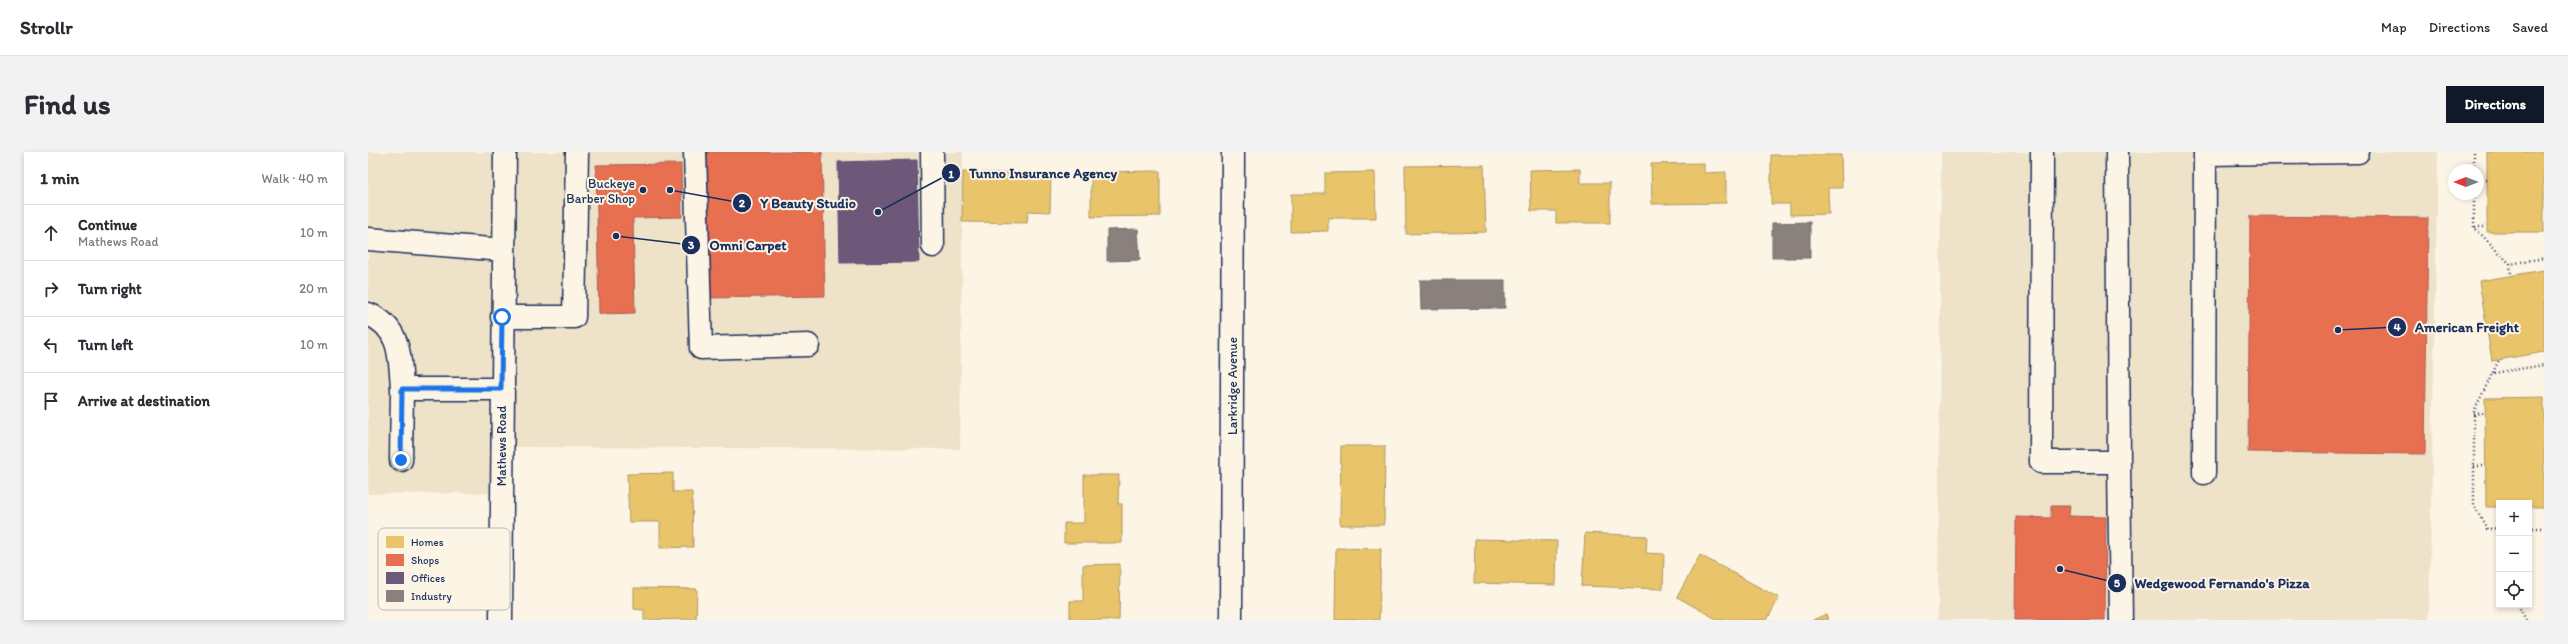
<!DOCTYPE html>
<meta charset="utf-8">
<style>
body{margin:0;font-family:Itim,sans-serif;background:#f2f2f3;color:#2b2b33}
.controls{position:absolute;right:12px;bottom:12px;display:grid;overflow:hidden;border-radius:0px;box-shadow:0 2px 6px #0003}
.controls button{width:36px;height:36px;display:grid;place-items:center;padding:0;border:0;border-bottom:1px solid #e1e1e2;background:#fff;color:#2b2b33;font:20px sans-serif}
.compass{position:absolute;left:2080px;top:12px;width:36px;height:36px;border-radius:50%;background:#fff;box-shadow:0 2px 6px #0003;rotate:270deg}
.stop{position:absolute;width:12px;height:12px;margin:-9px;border:3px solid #1a73e8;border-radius:50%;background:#fff}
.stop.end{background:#1a73e8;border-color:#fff;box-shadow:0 1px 4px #0008}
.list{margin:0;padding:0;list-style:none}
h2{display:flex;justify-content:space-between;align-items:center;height:52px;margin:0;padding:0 16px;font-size:17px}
h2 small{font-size:13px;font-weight:400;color:#7c7c81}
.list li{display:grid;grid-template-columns:26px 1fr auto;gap:12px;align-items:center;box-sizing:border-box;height:56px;padding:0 16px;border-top:1px solid #e1e1e2}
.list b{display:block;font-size:15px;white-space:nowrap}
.list p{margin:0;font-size:13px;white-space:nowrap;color:#7c7c81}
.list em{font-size:13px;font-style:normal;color:#7c7c81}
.icon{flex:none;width:22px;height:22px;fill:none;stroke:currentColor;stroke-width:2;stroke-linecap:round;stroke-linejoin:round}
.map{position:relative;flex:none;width:2176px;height:468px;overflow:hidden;border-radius:0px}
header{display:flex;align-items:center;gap:24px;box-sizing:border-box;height:56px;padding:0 20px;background:#fff;border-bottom:1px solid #e1e1e2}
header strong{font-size:19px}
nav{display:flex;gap:22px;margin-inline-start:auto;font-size:14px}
.intro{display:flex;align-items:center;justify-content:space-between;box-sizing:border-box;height:96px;padding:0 24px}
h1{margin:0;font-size:28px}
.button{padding:10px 18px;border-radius:0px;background:#111827;color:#fff;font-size:14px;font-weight:700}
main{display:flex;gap:24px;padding:0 24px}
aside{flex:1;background:#fff;border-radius:0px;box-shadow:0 2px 6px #0003}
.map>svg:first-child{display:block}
.built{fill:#eee2c8}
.homes{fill:#e9c46a;stroke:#ab9766}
.shops{fill:#e76f51;stroke:#aa5c55}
.offices{fill:#6d597a;stroke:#544c72}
.industry{fill:#8a817c;stroke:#696873}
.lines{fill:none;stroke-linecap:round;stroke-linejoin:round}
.minor-casing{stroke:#1b2f5e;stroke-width:25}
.path{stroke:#1b2f5e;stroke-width:2.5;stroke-dasharray:1 3;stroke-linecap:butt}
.minor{stroke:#fcf5e5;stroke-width:22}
.route{stroke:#1a73e8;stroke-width:5}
.poi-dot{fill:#1b2f5e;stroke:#fcf5e5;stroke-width:1.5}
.labels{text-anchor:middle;stroke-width:4;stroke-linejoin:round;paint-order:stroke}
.poi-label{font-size:13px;fill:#1b2f5e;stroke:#fcf5e5;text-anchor:end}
.street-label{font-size:13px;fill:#1b2f5e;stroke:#fcf5e5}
.key{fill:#fcf5e5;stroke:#b8babc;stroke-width:1}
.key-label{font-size:11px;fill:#1b2f5e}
.leader{fill:none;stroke:#1b2f5e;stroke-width:1.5}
.callout-dot{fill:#1b2f5e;stroke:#fcf5e5;stroke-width:1.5}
.mark-label{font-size:12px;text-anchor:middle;font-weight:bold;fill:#fff}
.callout-label{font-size:14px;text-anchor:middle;font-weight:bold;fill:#1b2f5e;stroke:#fcf5e5;stroke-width:4;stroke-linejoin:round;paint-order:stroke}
</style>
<header>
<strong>Strollr</strong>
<nav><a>Map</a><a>Directions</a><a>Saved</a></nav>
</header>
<div class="intro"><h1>Find us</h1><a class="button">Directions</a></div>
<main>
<aside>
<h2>1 min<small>Walk · 40 m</small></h2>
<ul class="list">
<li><svg class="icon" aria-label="ahead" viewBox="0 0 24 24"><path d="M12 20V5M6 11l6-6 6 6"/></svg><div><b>Continue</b><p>Mathews Road</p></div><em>10 m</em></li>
<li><svg class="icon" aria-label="right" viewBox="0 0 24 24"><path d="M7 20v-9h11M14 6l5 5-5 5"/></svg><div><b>Turn right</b></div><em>20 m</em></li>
<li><svg class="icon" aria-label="left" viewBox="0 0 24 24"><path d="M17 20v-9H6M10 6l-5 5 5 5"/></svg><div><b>Turn left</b></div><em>10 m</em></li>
<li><svg class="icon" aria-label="arrive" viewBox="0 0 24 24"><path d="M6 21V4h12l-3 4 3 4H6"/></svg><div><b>Arrive at destination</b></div></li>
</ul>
</aside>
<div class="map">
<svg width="2176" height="468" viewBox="0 0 2176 468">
<rect width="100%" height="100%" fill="#fcf5e5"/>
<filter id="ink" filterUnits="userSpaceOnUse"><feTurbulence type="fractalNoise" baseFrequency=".025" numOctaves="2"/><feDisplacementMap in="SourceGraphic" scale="8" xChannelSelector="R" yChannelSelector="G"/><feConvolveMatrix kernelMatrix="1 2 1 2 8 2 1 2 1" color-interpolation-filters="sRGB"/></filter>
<g filter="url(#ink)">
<path class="built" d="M0 0H595L592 297 133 295V341L0 342Z
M1573 0H2070L2061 468H1570Z"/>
<path class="homes" d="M2119 0H2176V80H2119Z
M1403 3H1473L1474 36H1460L1461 62 1422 63V52H1403Z
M1336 11V21L1358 20V51L1284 52 1283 12Z
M1116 13 1118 80 1038 82 1037 14Z
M1212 17V31H1242V71H1188V59H1163L1162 18Z
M792 19V64L723 65V20Z
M595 20 683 22 682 60 660 59 659 71 594 70Z
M1007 20 1008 66H960V79L923 80V42H957V21Z
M2176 118V200L2124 209 2111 129Z
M2176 245V355H2161V351H2131V355H2118L2117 246Z
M973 294H1017L1016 373H972Z
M305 321V340H324L325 395 292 396V370H261L259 322Z
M716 323H751L750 352H754V391H696V371H716Z
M1217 381 1279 384 1278 401 1296 402 1295 437 1214 434Z
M1107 387 1189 389 1188 433 1106 431Z
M968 396 1013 397 1011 468H967Z
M1332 403 1411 446 1399 468H1350L1309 445Z
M752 412 751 468H702V449H715V413Z
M266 436 329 437 328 467 276 468V458L266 457Z
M1458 462 1460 468H1445Z"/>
<path class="shops" d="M337 0H454L457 144 339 146Z
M313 12 314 65 265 66 267 161 231 162 228 13Z
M1882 64 2060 66 2057 302 1880 300Z
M1683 354H1702L1701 364 1738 365 1737 468H1647L1648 365 1683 366Z"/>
<path class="offices" d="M549 8 551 110 472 111 470 10Z"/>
<path class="industry" d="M1442 70V106H1404V71Z
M770 77 772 108 739 109V78Z
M1052 128H1137V156L1053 157Z"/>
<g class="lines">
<g class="minor-casing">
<path id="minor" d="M327 0 333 196 440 193
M564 0 565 94
M1674 0 1673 310H1751L1749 0
M1837 2 1990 0
M0 87 135 98
M0 162C33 175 32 206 34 237
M134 165H206L209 0
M33 308 34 237H133
M1751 310 1753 468
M1836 321 1837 0
M133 468 137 0
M863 468 865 0"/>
</g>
<path class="path" d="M2106 0V18
M2110 28H2119
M2106 42V75L2142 112 2176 106
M2107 75H2119
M2142 112 2143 123
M2126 221 2176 213
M2106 262 2117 261
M2106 314H2118
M2131 376 2119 377 2106 353V259L2131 208
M2161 376H2176
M2150 453 2158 468"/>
<use href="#minor" class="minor"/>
</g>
</g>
<g class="lines" filter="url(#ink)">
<path class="route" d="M33 308 34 237H133L134 165"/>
</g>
<circle class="poi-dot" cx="275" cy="38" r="4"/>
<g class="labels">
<g class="poi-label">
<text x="267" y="36">Buckeye<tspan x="267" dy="15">Barber Shop</tspan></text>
</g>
<g class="street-label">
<text transform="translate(864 234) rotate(-90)" y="5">Larkridge Avenue</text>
<text transform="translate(133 294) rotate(-90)" y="5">Mathews Road</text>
</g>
</g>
<rect x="10" y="376" width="132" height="82" rx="6" class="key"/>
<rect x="18" y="384" width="18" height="12" fill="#e9c46a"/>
<rect x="18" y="402" width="18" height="12" fill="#e76f51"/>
<rect x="18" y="420" width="18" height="12" fill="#6d597a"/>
<rect x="18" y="438" width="18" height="12" fill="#8a817c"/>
<g class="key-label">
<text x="43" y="394">Homes</text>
<text x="43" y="412">Shops</text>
<text x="43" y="430">Offices</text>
<text x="43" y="448">Industry</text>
</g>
<path class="leader" d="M510 60L583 21M302 38L374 51M248 84L323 93M1970 178L2029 175M1692 417L1749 431"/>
<g class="callout-dot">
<circle cx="510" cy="60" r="4"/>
<circle cx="302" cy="38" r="4"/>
<circle cx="248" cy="84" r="4"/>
<circle cx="1970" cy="178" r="4"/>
<circle cx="1692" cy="417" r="4"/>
<circle cx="583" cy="21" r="10"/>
<circle cx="374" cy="51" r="10"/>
<circle cx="323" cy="93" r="10"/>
<circle cx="2029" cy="175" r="10"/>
<circle cx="1749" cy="431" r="10"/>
</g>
<g class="mark-label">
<text x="583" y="26">1</text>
<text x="374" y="55">2</text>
<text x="323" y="97">3</text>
<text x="2029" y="179">4</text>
<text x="1749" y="435">5</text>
</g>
<g class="callout-label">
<text x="675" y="26">Tunno Insurance Agency</text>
<text x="440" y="56">Y Beauty Studio</text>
<text x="380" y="98">Omni Carpet</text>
<text x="2099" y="180">American Freight</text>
<text x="1854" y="436">Wedgewood Fernando's Pizza</text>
</g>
</svg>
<div class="controls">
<button>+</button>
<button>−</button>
<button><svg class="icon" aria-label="locate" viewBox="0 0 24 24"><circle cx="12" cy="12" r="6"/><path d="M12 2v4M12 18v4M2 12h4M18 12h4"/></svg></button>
</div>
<svg class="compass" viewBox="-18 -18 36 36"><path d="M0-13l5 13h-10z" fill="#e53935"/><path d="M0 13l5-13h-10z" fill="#7c7c81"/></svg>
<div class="stop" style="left:134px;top:165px"></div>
<div class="stop end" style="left:33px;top:308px"></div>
</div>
</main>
